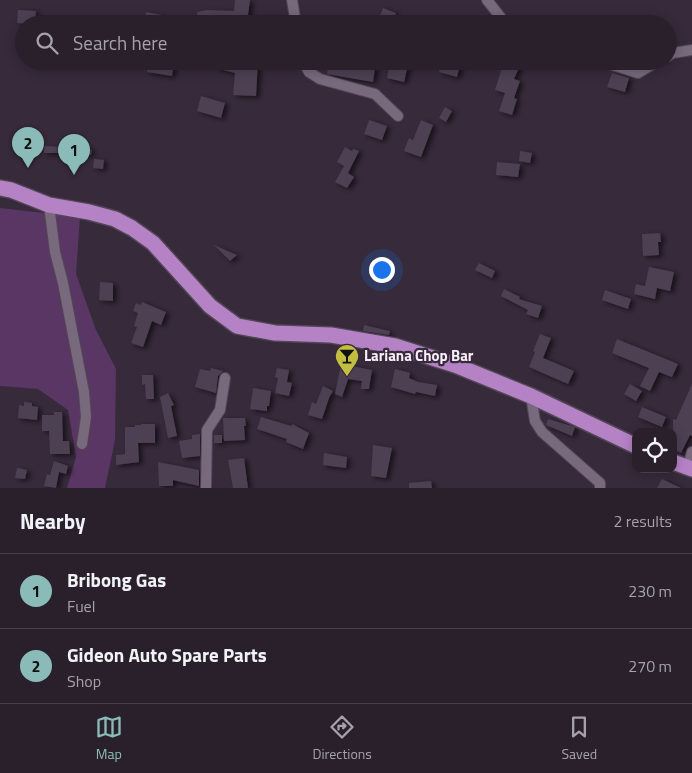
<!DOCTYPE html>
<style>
body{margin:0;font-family:"Titillium Web",sans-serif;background:#312834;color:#f1f3f6}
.controls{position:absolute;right:15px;bottom:15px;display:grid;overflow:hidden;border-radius:10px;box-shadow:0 2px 12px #0003}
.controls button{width:45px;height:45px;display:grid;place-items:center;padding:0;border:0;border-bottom:1px solid #453e48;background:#29202c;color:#f1f3f6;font:25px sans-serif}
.you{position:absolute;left:381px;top:269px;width:18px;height:18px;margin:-12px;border:4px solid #fff;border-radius:50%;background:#1a73e8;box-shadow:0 0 0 8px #1a73e833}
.badge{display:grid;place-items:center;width:32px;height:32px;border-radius:50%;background:#8bbbb9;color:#111;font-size:16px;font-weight:700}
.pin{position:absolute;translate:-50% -41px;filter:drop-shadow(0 1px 2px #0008)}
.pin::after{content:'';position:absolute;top:26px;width:18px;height:15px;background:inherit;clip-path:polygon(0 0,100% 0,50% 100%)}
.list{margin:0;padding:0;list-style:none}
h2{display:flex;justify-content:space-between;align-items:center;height:65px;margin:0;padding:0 20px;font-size:21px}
h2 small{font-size:16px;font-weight:400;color:#a5a3a9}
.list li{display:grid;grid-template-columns:32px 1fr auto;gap:15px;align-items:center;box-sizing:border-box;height:75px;padding:0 20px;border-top:1px solid #453e48}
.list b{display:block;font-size:19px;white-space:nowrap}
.list p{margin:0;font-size:16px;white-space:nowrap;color:#a5a3a9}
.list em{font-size:16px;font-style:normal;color:#a5a3a9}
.icon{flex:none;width:28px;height:28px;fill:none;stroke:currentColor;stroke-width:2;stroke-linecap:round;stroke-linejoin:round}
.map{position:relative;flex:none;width:692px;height:488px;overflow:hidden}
.search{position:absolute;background:#29202c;box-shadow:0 2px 12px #0003;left:15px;right:15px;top:15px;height:55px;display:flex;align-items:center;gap:12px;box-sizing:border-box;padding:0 18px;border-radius:28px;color:#a5a3a9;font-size:19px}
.sheet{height:215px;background:#29202c}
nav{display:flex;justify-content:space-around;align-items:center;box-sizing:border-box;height:70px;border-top:1px solid #453e48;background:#29202c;font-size:14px;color:#a5a3a9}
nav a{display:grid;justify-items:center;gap:2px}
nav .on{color:#8bbbb9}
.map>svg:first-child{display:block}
.green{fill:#593663}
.building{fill:#4d3f52;filter:url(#shadow)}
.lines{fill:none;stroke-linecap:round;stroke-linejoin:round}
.street-casing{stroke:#524756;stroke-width:12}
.primary-casing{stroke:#524756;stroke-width:18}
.street{stroke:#78697d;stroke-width:10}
.primary{stroke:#b682c6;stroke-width:15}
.labels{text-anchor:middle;stroke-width:4.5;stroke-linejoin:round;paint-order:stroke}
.poi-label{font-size:15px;font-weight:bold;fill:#f8effa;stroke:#372a3b;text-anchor:start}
</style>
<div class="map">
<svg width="692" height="488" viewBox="0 0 692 488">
<defs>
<filter id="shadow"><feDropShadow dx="3.5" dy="2" stdDeviation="2.5" flood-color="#0009"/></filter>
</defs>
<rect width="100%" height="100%" fill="#372a3b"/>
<path class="green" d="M0 208 80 217 76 274 96 330 116 369 115 440 105 488H67L76 457 68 410 38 389 0 386Z"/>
<path class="building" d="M235 0H250L248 15 263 19V16L287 17 286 24H239L240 21 197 18V12L207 10 234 11Z
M383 8 396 13 392 23 379 18Z
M18 10 36 11 35 24 17 23Z
M146 12 162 15V24H151L145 21Z
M148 61 174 63 172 76 147 72Z
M217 61 235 66V61H258L256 96 233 95 235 73 215 68Z
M329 61H376L373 82 327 74Z
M390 61H409L404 82 387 78Z
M442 61H461L457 77 439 72Z
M504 61H522L514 79 520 81 514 98 517 99 512 115 499 111 505 93 495 90Z
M612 73 629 78 625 92 607 87Z
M201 96 225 103 221 118 197 111Z
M445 107 452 111 446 122 439 118Z
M369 120 387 126 382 140 364 134Z
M421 120 433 125 421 157 404 151 409 138 413 140Z
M63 144 90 147 89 149 92 150 91 155 68 153H44V146L62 147Z
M345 147 352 151 353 149 359 151 348 173 354 177 347 188 335 182 344 166 337 162Z
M520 151 532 153 530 163 519 161Z
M94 159 104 160 103 169 93 168Z
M497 162 520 164 518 177 496 175Z
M660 233 661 242H658L659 255 643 256 642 234Z
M214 245 237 255 230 261Z
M479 263 495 271 492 278 475 270Z
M649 267 674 272 670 291 657 288 655 299 634 294 636 284 645 286Z
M100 282 113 283V301L99 300Z
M504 289 520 297 519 299 542 306 538 318 526 314 528 310 501 296Z
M605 290 631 299 628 309 602 300Z
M142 302 166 312 161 325 152 321 143 347 131 343 137 327 134 326 138 313 133 311 136 303 141 305Z
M364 325 390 331 389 335 363 331Z
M540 334 551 338 543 358 574 371 568 384 529 367 535 352 533 351Z
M617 339 678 364 672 377 659 372 650 391 640 386 649 368 612 353Z
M341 364 372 370 369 389H361L362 381 348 379 342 397 335 394Z
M211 368 223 371 218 376 216 393 195 387 200 369 210 371Z
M277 368 289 370 287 382 292 383 289 396 275 393 278 378 275 377Z
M395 369 410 373 409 378 418 382 437 385 435 396 416 392 415 394 391 387Z
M142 375H153L154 399H146L145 384 142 385Z
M630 384 642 391 636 401 624 394Z
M692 384V436L690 435 681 453 673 449V419L676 420Z
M323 386 333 391 329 398 322 419 308 415 312 402 316 404Z
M253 388 271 391 269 406H267V411L250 409Z
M168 393 174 405 171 406 177 436 168 438 160 397Z
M24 402 32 403V406L38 407 37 420 18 418 19 405 24 406Z
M642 407 666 417 662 427 638 417Z
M54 412H62L63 441H69L70 454H50L49 431H42V415H54Z
M261 417 288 425 292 426V424L309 433 303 449 286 442 287 439 257 429Z
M223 418H245L246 426H244L245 440 224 441Z
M548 419 575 427 572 436 546 425Z
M141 424H155V443H138L139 462 116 465V455L125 454V427H135V425H141Z
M200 434V456L182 458 179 441 192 439V435Z
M214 435H222V443H214Z
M373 445 392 448 386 478 371 476Z
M324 453 347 457 346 468 323 465Z
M244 458 248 488H233L228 460Z
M54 461 68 466 66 474 59 472 56 488 44 486 47 474 50 475Z
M158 462 199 470V486L173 480V486H159Z
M17 468 27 470 25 479 15 478Z
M662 479 681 488H657Z
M431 481 432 488H409V483Z"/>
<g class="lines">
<g class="street-casing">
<path id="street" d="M292 0 296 24
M487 0 506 24
M668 56 673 53 692 50
M303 61 309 72 320 79 375 94 398 116
M600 61 638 73 658 61
M49 205 55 252 63 283 84 392 86 417 82 444
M531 396 535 421 542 432 600 483V488
M688 467 692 452
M206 488 207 430 220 410 225 378"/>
</g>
<g class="primary-casing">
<path id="primary" d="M0 188 11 190 49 205 89 212 115 219 132 228 153 243 210 306 237 326 275 333 331 335 395 346 455 365 531 396 636 446
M673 462 692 469"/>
</g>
<use href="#street" class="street"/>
<use href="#primary" class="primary"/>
</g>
<defs>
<g id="bar-pin" transform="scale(1.25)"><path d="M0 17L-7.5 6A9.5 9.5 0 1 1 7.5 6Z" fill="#c1be40" stroke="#372a3b"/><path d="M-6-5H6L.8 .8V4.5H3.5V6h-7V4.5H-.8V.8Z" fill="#111"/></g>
</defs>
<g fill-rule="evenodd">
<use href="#bar-pin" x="347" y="356"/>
</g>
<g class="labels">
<g class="poi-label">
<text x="364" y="361">Lariana Chop Bar</text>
</g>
</g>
</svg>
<div class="controls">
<button><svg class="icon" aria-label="locate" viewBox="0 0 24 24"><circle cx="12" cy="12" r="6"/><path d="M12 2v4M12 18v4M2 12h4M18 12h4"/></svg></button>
</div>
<div class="you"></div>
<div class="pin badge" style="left:74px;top:175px">1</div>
<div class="pin badge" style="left:28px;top:168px">2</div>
<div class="search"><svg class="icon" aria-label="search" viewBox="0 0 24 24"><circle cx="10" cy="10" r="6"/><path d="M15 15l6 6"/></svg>Search here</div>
</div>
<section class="sheet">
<h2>Nearby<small>2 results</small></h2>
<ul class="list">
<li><span class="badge">1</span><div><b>Bribong Gas</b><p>Fuel</p></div><em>230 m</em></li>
<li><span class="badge">2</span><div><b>Gideon Auto Spare Parts</b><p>Shop</p></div><em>270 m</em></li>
</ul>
</section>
<nav>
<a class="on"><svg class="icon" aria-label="map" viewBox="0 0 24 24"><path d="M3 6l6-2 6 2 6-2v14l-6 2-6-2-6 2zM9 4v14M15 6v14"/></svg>Map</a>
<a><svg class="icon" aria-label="directions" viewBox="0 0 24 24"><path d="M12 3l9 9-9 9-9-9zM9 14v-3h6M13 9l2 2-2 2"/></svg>Directions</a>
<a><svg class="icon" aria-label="saved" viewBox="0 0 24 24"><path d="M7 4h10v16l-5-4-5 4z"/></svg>Saved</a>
</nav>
